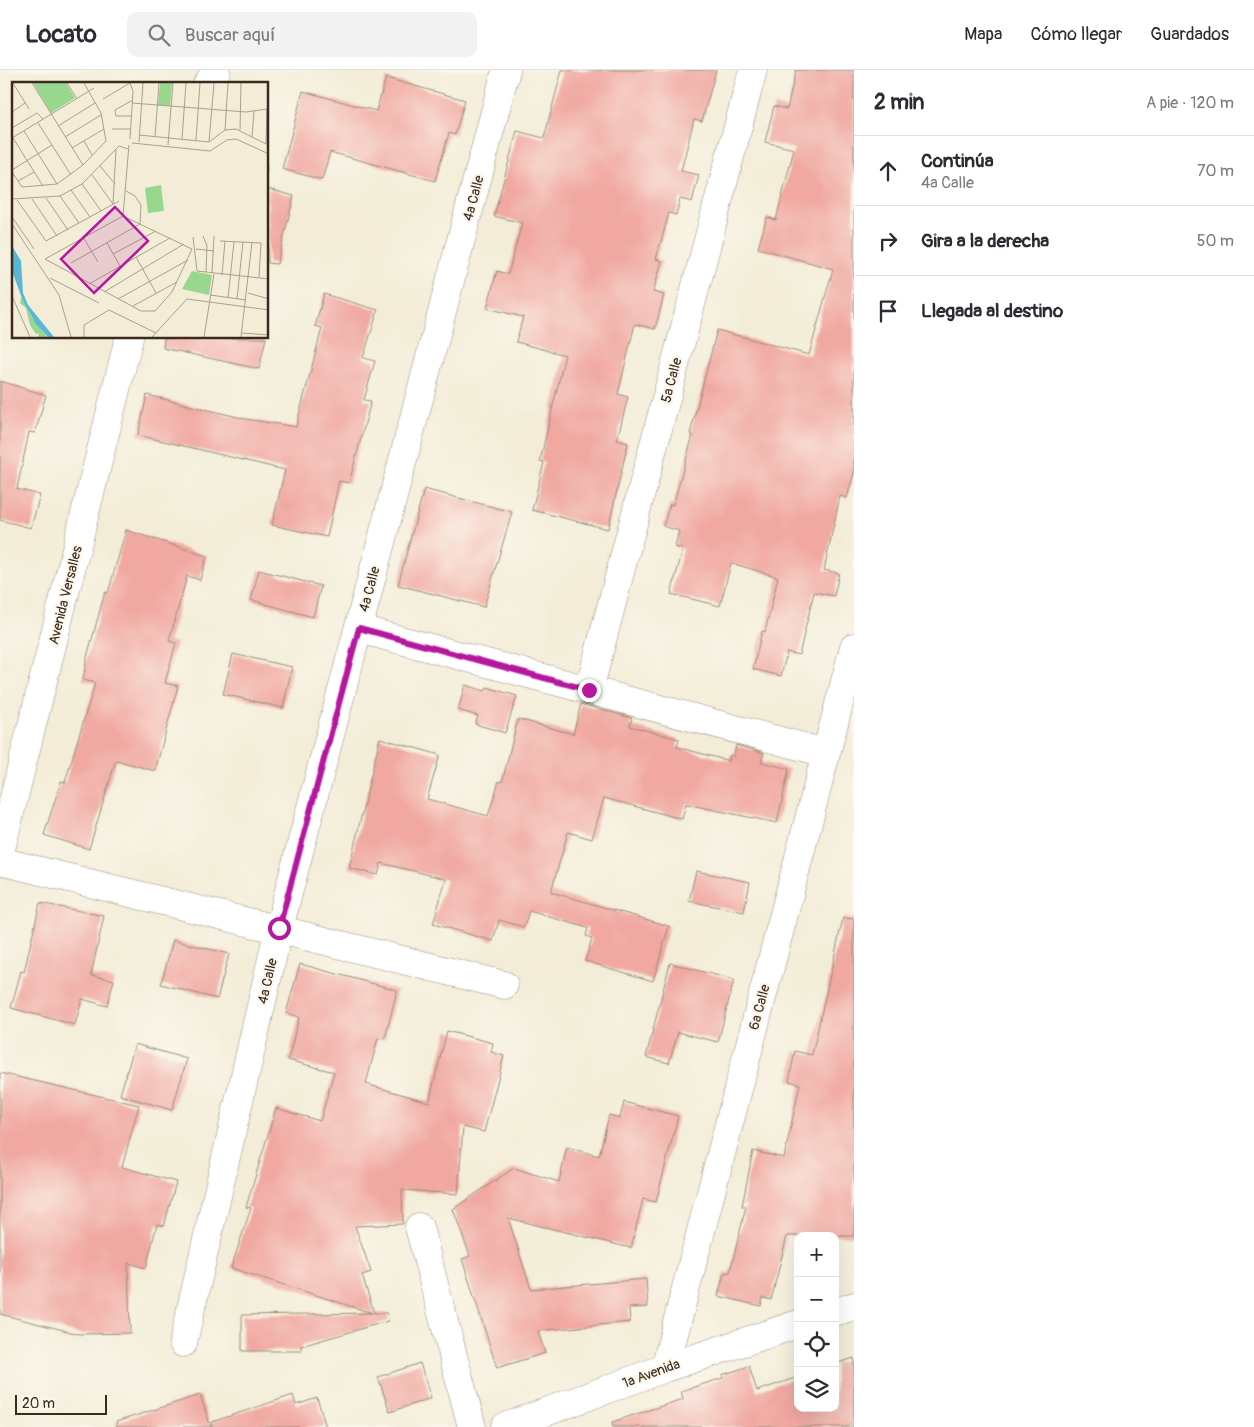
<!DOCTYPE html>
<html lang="es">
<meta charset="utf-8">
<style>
body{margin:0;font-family:Pangolin,sans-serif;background:#f2f2f3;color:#2b2b33}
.controls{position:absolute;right:15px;bottom:15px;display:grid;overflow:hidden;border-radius:10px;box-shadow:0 5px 20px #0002}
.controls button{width:45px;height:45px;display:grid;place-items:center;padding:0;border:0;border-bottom:1px solid #e1e1e2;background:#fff;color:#2b2b33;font:25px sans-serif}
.scale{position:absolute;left:15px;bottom:12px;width:92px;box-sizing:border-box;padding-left:5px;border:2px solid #3b2a1e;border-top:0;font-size:14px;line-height:18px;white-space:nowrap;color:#3b2a1e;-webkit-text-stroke:4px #fbf7ec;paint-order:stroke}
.stop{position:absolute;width:15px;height:15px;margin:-11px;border:4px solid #b5179e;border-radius:50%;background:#fff}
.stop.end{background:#b5179e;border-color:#fff;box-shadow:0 1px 5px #0008}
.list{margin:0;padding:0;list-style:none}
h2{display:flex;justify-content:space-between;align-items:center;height:65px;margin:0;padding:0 20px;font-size:21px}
h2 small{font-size:16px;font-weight:400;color:#7c7c81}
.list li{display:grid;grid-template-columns:32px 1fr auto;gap:15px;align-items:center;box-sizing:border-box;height:70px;padding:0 20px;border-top:1px solid #e1e1e2}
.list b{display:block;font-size:19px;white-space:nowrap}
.list p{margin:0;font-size:16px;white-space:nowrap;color:#7c7c81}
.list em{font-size:16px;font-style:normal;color:#7c7c81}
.icon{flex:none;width:28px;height:28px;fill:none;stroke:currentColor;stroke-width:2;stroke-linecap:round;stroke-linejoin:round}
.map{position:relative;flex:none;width:854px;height:1357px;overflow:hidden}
header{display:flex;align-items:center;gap:30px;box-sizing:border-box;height:70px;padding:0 25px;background:#fff;border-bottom:1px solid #e1e1e2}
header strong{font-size:24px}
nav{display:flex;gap:28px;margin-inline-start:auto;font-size:18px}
.search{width:350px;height:45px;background:#f2f2f3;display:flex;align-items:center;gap:12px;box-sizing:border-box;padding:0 18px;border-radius:10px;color:#7c7c81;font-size:19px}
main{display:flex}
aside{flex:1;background:#fff}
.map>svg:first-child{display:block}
.building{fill:#f0a8a1}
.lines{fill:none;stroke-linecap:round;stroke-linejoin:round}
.minor-casing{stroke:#978c7b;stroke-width:29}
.minor{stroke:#fff;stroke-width:28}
.route{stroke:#b5179e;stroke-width:6}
.labels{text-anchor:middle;stroke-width:4.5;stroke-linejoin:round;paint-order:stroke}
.street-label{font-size:14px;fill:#3b2a1e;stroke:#fbf7ec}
.inset-road{fill:none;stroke:#a99f8e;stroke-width:1}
.view{fill:#b5179e;fill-opacity:0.15;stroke:#b5179e;stroke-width:2.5}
.inset-edge{fill:none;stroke:#3b2a1e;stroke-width:2.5}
</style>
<header>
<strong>Locato</strong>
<div class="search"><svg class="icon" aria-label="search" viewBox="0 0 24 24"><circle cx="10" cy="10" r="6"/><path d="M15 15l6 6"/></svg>Buscar aquí</div>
<nav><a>Mapa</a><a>Cómo llegar</a><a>Guardados</a></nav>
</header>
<main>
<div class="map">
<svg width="854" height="1357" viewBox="0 0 854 1357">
<rect width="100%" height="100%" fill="#fbf7ec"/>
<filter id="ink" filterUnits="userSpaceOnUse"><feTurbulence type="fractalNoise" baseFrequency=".02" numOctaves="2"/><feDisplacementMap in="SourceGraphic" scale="10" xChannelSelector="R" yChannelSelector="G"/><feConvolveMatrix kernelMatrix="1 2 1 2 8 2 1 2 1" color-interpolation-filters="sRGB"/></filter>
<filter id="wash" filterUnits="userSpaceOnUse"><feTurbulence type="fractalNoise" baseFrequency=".0096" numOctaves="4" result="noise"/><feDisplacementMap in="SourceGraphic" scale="20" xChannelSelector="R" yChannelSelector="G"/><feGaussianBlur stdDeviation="1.12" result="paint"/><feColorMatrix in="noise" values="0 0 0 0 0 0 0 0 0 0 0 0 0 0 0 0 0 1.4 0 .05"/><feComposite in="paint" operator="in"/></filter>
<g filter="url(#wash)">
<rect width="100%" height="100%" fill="#f3edd8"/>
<g id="blocks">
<path class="building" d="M562 0H716L702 51 694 49 681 101 699 105 692 132 680 129 676 145 669 143 656 189 662 191 653 222 664 225 655 259 635 254 618 324 628 327 617 370 628 373 608 459 532 440 544 392 540 391 565 285 516 272 523 247 487 238 497 201 508 204 522 153 494 146 517 61 544 68Z
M796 0H854V403L847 428 840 426 824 500 839 503 834 526 814 522 799 585 787 582 781 606 753 599 762 561 765 562 778 507 731 493 720 536 671 524 683 479 675 477 679 461 663 456 670 434 673 435 693 365 690 364 717 260 809 285 833 199 758 178 767 147 776 150 794 79 765 72 774 36 787 39Z
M386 8 465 30 455 65 449 63 435 111 330 82 322 110 282 99 303 21 376 41Z
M268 119 294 126 277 194 268 193Z
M324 224 378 240 363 288 375 291 364 330 371 331 349 413 339 411 327 467 272 455 285 400 138 365 147 325 246 349 296 357 322 258 315 256Z
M164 268H266L259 299 163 278Z
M0 311 46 325 35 363 29 362 17 419 40 425 31 458 0 450Z
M424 419 512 442 484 537 398 515Z
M126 460 207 486 200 510 187 506 169 571 176 573 165 613 178 616 155 701 116 690 89 779 44 765 61 711 65 712 95 613 83 610 87 587 105 522 108 523Z
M259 500 321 516 313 547 251 530Z
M233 584 292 597 283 638 223 624Z
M465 615 485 621 487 617 517 626 505 663 475 654 478 646 458 640Z
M581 634 632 648 630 656 679 669 677 677 729 691 730 685 734 686 736 675 764 683 761 692 789 699 777 753 686 734 682 749 604 728 592 769 568 762 551 822 669 856 653 911 585 891 592 868 586 866 588 858 529 841 524 857 499 850 493 871 433 854 446 809 381 793 378 805 349 798 380 668 440 685 427 729 488 746 499 711 502 712 518 649 573 664Z
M696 801 750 812 744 842 689 831Z
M40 833 104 846 91 905 114 910 107 936 82 929 75 955 11 938 21 901 24 902Z
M843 848 854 849V1166H787L771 1230 763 1228 761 1236 718 1226 724 1203 730 1202 746 1136H742L753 1081 784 1088 800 1014 789 1011 795 981 812 985Z
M173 870 229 884 217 929 161 914Z
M670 893 734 910 718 972 678 962 669 993 646 987Z
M300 894 397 920 385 969 378 968 366 1014 429 1032 447 961 493 973 491 982 504 986 484 1062 463 1057 458 1124 402 1120 403 1154 355 1156 371 1202 362 1205 374 1243H387L388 1251 301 1276V1281H242V1245L372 1243 231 1198 251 1138 246 1137 276 1038 320 1051 334 1002 288 990 299 947 286 943Z
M135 974 187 989 172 1040 120 1025Z
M0 1003 139 1035 122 1097 176 1112 164 1156 157 1154 146 1198 128 1193 130 1263 79 1264 0 1244Z
M624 1032 678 1046 656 1132 643 1129 631 1178 508 1148 531 1219 646 1209 648 1237 629 1238 630 1252 538 1261 545 1283 497 1298 462 1189 470 1186 453 1139 514 1098 559 1112 567 1077 599 1086 609 1045 620 1048Z
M854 1288V1357H613L612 1352 683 1329 681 1321 723 1308 722 1305 749 1296 757 1321 798 1307V1338H835V1294Z
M420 1293 431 1328 390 1342 378 1307Z
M200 1325 211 1357H117L116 1352Z
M293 1325 296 1335 317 1328 326 1357H212V1352Z"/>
</g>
</g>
<g filter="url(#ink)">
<use href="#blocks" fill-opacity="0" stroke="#978c7b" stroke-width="1"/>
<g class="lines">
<g class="minor-casing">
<path id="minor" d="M207 14 216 2
M359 559 826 683
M589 620 753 0
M0 783 129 268
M0 791 504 915
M419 1157 472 1357
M835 1242 854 1236
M183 1273 279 858 506 0
M665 1298 854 577
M505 1357 665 1298 798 1254"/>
</g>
<use href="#minor" class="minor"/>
</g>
</g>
<g class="lines" filter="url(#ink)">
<path class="route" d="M279 858 359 558 589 620"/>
</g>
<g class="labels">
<g class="street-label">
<text transform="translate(473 128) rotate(-75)" y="5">4a Calle</text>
<text transform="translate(671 310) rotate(-75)" y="5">5a Calle</text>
<text transform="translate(369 519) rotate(-75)" y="5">4a Calle</text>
<text transform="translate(65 525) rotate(-76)" y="5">Avenida Versalles</text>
<text transform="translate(267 911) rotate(-77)" y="5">4a Calle</text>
<text transform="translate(759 937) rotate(-75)" y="5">6a Calle</text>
<text transform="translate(651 1303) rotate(-20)" y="5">1a Avenida</text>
</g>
</g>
<g transform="translate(12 12)">
<rect width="256" height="256" fill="#f3edd8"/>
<path d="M21 1H54L63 16 39 31ZM148 1H160L158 24 146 23ZM149 103 152 129 136 131 133 106ZM180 189 200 193 197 213 170 207ZM9 215 21 237 35 255H26L27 251 24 252 18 243 14 226 8 221Z" fill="#97d78e"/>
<path d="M0 164 9 179 11 211 16 223 42 255H36L24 242 11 219 0 189Z" fill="#58b7d7"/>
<path class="inset-road" d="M1 1 17 27M20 1 71 83M55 1 65 17M91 17 118 1 121 9 118 57M120 21 234 30 255 27 254 62 224 47 213 48 197 60 127 53M0 30 13 21M119 34H104L103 28 121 18M26 41 59 93M46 44 83 21M0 46 25 31 31 37M100 47H118M213 48 216 1M228 48 229 1M12 49 45 102M53 55 89 33M143 55 147 1M240 55 242 29M0 56 82 6M1 56 31 104M170 57 174 1M184 58 188 1M72 59 80 73M127 60 131 1M197 60 202 1M120 61 198 69 215 58 224 57 257 72M156 63 161 1M60 66 92 47M256 72 257 89M88 84 103 102M0 88 40 63M0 90 10 105 45 102 71 83 94 59 89 31 72 1M80 93 101 122M6 99 22 90M70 102 89 129M59 108 78 135M48 114 67 141M34 116 56 148M0 117 48 114 70 102 107 64 116 67M20 117 45 154M5 118 34 159 107 119M101 122 104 68M111 134 117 63M0 135 22 167M0 142 47 213 59 255M191 154 195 164 194 190M71 155 86 180M181 155 185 189 257 197M208 159 249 161 247 195M95 161 108 184M184 167 202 169M101 172 144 149M124 175 144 211M33 177 129 229H143L160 210 180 167 111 134M33 177 111 134M59 181 128 142 129 123 123 114 114 109M200 191 202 154M210 193 213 159M38 196 87 221M77 202 158 156M92 210 172 162M236 211 257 217M198 213 234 218M0 214 18 255M216 216 222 160M106 217 176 178M225 217 231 160M121 224 165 200M230 251 257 253M72 255V243L97 228 144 251M140 255 175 217 257 228M192 255 202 192M229 255 240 160"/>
<path class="view" d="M103 125 136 159 82 211 49 177Z"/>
<rect width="256" height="256" class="inset-edge"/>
</g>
</svg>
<div class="controls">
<button>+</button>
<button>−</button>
<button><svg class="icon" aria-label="locate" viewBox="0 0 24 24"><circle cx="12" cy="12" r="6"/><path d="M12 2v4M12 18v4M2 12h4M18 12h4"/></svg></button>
<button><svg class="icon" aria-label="layers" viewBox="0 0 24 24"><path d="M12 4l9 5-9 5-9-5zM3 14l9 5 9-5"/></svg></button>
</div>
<div class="scale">20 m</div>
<div class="stop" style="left:279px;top:858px"></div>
<div class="stop end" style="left:589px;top:620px"></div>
</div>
<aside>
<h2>2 min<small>A pie · 120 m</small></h2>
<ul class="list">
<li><svg class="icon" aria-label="ahead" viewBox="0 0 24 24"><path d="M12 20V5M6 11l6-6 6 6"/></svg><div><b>Continúa</b><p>4a Calle</p></div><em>70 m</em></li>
<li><svg class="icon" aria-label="right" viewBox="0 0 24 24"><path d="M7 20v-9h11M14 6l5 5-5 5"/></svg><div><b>Gira a la derecha</b></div><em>50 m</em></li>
<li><svg class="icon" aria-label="arrive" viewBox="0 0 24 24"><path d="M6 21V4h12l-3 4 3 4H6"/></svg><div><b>Llegada al destino</b></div></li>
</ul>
</aside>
</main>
